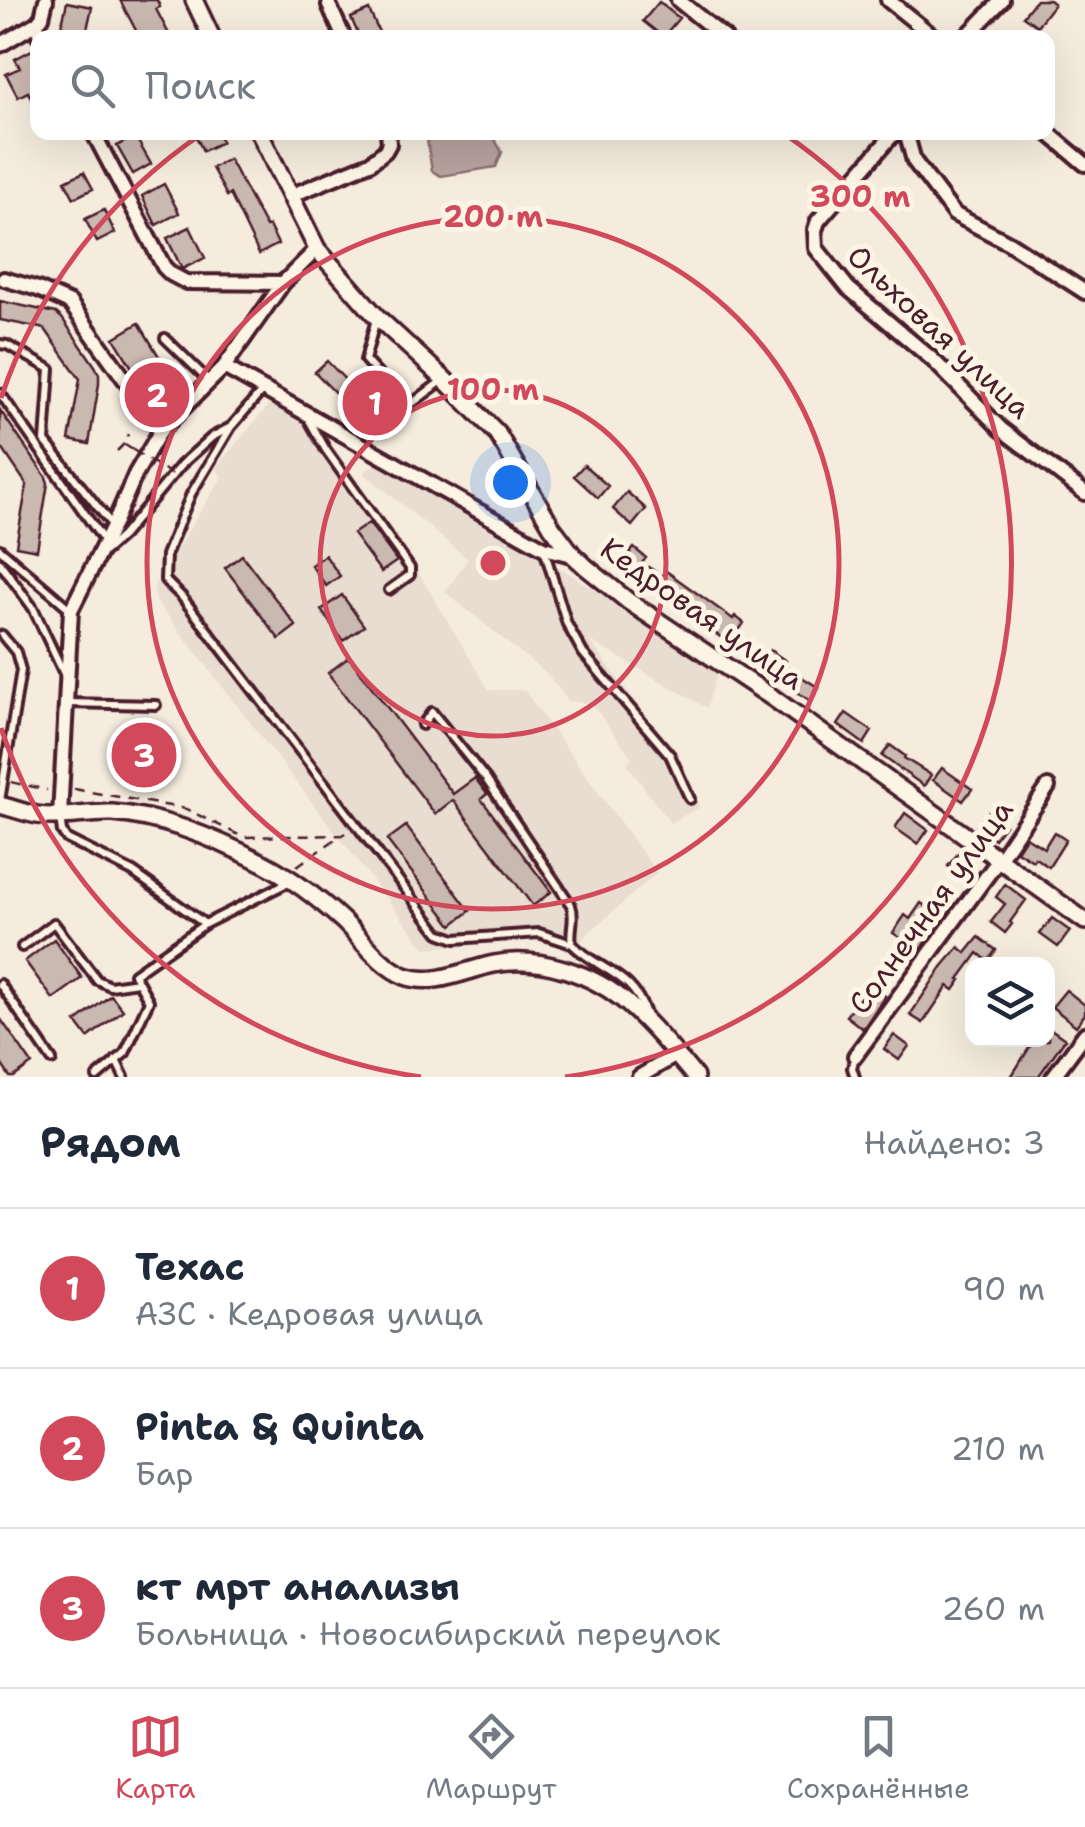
<!DOCTYPE html>
<html lang="ru">
<meta charset="utf-8">
<style>
body{margin:0;font-family:"Shantell Sans",sans-serif;background:#f6f6f7;color:#1f2937}
.controls{position:absolute;right:30px;bottom:30px;display:grid;overflow:hidden;border-radius:20px;box-shadow:0 10px 40px #0002}
.controls button{width:90px;height:90px;display:grid;place-items:center;padding:0;border:0;border-bottom:2px solid #e0e1e3;background:#fff;color:#1f2937;font:50px sans-serif}
.you{position:absolute;left:510px;top:482px;width:35px;height:35px;margin:-25px;border:8px solid #fff;border-radius:50%;background:#1a73e8;box-shadow:0 0 0 15px #1a73e833}
.badge{display:grid;place-items:center;width:65px;height:65px;border-radius:50%;background:#d1495b;color:#fff;font-size:32px;font-weight:700}
.pin{position:absolute;translate:-50% -50%;border:5px solid #fff;box-shadow:0 2px 10px #0006}
.list{margin:0;padding:0;list-style:none}
h2{display:flex;justify-content:space-between;align-items:center;height:130px;margin:0;padding:0 40px;font-size:42px}
h2 small{font-size:32px;font-weight:400;color:#747a83}
.list li{display:grid;grid-template-columns:65px 1fr auto;gap:30px;align-items:center;box-sizing:border-box;height:160px;padding:0 40px;border-top:2px solid #e0e1e3}
.list b{display:block;font-size:38px;white-space:nowrap}
.list p{margin:0;font-size:32px;white-space:nowrap;color:#747a83}
.list em{font-size:32px;font-style:normal;color:#747a83}
.icon{flex:none;width:55px;height:55px;fill:none;stroke:currentColor;stroke-width:2;stroke-linecap:round;stroke-linejoin:round}
.map{position:relative;flex:none;width:1085px;height:1077px;overflow:hidden}
.search{position:absolute;background:#fff;box-shadow:0 10px 40px #0002;left:30px;right:30px;top:30px;height:110px;display:flex;align-items:center;gap:25px;box-sizing:border-box;padding:0 35px;border-radius:20px;color:#747a83;font-size:38px}
.sheet{height:610px;background:#fff}
nav{display:flex;justify-content:space-around;align-items:center;box-sizing:border-box;height:140px;border-top:2px solid #e0e1e3;background:#fff;font-size:28px;color:#747a83}
nav a{display:grid;justify-items:center;gap:5px}
nav .on{color:#d1495b}
.map>svg:first-child{display:block}
.built{fill:#e8ddd0}
.water{fill:#b8a39e;stroke:#8c6e70;stroke-width:2.5}
.building{fill:#cab9b1;stroke:#4a1f2b;stroke-width:2.5}
.lines{fill:none;stroke-linecap:round;stroke-linejoin:round}
.service-casing{stroke:#4a1f2b;stroke-width:14}
.minor-casing{stroke:#4a1f2b;stroke-width:20}
.tertiary-casing{stroke:#4a1f2b;stroke-width:22}
.path{stroke:#4a1f2b;stroke-width:2.5;stroke-dasharray:10 8;stroke-linecap:butt}
.service{stroke:#fcf5e5;stroke-width:6}
.minor{stroke:#fcf5e5;stroke-width:12}
.tertiary{stroke:#fcf5e5;stroke-width:15}
.path-bridge{stroke:#4a1f2b;stroke-width:2.5;stroke-dasharray:10 8;stroke-linecap:butt}
.ring{fill:none;stroke:#d1495b;stroke-width:5}
.labels{text-anchor:middle;stroke-width:10;stroke-linejoin:round;paint-order:stroke}
.street-label{font-size:30px;fill:#4a1f2b;stroke:#fcf5e5}
.centre{fill:#d1495b;stroke:#fcf5e5;stroke-width:5}
.ring-label{font-size:30px;text-anchor:middle;font-weight:bold;fill:#d1495b;stroke:#fcf5e5;stroke-width:10;stroke-linejoin:round;paint-order:stroke}
</style>
<div class="map">
<svg width="1085" height="1077" viewBox="0 0 1085 1077">
<rect width="100%" height="100%" fill="#f5ecde"/>
<filter id="ink" filterUnits="userSpaceOnUse"><feTurbulence type="fractalNoise" baseFrequency=".01" numOctaves="2"/><feDisplacementMap in="SourceGraphic" scale="20" xChannelSelector="R" yChannelSelector="G"/><feConvolveMatrix kernelMatrix="1 2 1 2 8 2 1 2 1" color-interpolation-filters="sRGB"/></filter>
<g filter="url(#ink)">
<path class="built" d="M273 400 326 436 415 567 489 690H524L657 873 585 936 573 953 547 938 425 948 156 601 154 586 222 477 216 468Z
M379 460 554 564 718 669 707 708 589 640 673 752 700 807 670 823 627 764 632 757 591 703 568 701 548 675 445 592 468 559 364 473Z"/>
<path class="water" d="M430 133H491L502 152 496 167 441 176 432 171 427 140Z"/>
<path class="building" d="M120 0H157L160 7 156 9 171 38H140Z
M1036 0H1049L1054 4 1037 26 1023 16Z
M67 2 92 7 86 34 61 28Z
M659 2 679 18 663 37 643 21Z
M369 10 379 32 368 38H360L351 18Z
M32 50 38 60V108L28 92 18 97 6 74 20 68 15 59Z
M194 132H217L222 142 203 151Z
M135 136 151 164 133 174 117 146Z
M229 159 266 227 269 226 278 244 259 254 230 194 227 196 212 168Z
M84 172 93 189 74 198 65 181Z
M164 184 179 213 156 225 142 196Z
M104 210 115 233 97 242 85 219Z
M190 227 205 258 182 269 167 238Z
M0 301 56 313 62 318 95 366 99 374V384L89 444 69 440 80 379 45 329 0 320Z
M139 323 167 370 175 365 180 374 178 383 151 399 114 338Z
M327 361 360 395 349 407 315 372Z
M0 410 46 477 48 483 37 550 16 546 27 485 0 445Z
M584 465 608 486 598 498 574 476Z
M627 492 646 509 632 526 613 509Z
M369 523 397 561 381 572 353 534Z
M634 548 646 558 642 563 662 576 666 571 733 619 735 616 744 623 737 633 742 637 735 647 677 607 680 602 635 572 633 574 621 564Z
M242 555 296 626 279 639 225 568Z
M325 555 340 576 326 586 311 565Z
M342 595 364 626 343 641 321 610Z
M770 650 786 661 783 665 819 688 811 701 757 667Z
M349 657 453 794 475 778 487 794 481 799 551 892 533 906 453 800 435 814 328 673Z
M846 713 872 731 864 744 838 725Z
M127 732 157 733 156 765 126 764Z
M890 745 905 756 904 758 931 775 924 786 882 756Z
M942 768 972 789 963 801 933 780Z
M988 812 1005 825 994 839 977 826Z
M905 813 928 830 918 844 895 828Z
M406 826 470 911 452 925 387 840Z
M1054 832 1066 840 1049 867 1035 858 1033 861 1017 851 1026 837 1044 848Z
M960 851 973 861 962 877 948 866Z
M1005 884 1026 900 1010 922 1012 924 1005 933 991 922 1005 904 996 897Z
M921 903 933 911 922 927 932 934 920 951 893 933 905 915 910 919Z
M1052 918 1070 931 1058 947 1040 934Z
M979 937 996 950 988 961 978 953 959 979 961 980 954 990 948 986 923 1023 910 1015 942 967 959 947 966 953Z
M54 939 82 978 53 999 25 961Z
M867 983 885 996 863 1029 846 1016 862 995 859 993Z
M1066 990 1085 1005V1014L1076 1026 1052 1007Z
M111 995 123 1010 88 1038 76 1022Z
M0 1018 32 1064 14 1077H10L0 1062Z
M1048 1027 1065 1039 1038 1077H1011L1034 1040H1048Z
M894 1035 909 1046 899 1060 884 1049Z"/>
<g class="lines">
<g class="service-casing">
<path id="service" d="M376 319 365 360 403 402H414L443 380
M165 338 208 380
M0 344 7 345 50 369 45 441 112 525
M0 393 104 541
M309 420 326 450 410 568V575L389 590
M231 427 191 494 166 555 165 580 182 597 439 933 455 939 539 933 572 944
M0 549 71 610
M544 549 567 624 583 653 670 755 690 799
M105 551 122 536 181 465 212 437 231 427 263 390
M0 563 33 608 65 676
M67 703 156 705
M422 725 432 712 486 779 571 905C576 919 569 930 572 944 600 972 632 972 646 1014
M0 801 21 670 16 652 2 635
M60 817 62 832 67 839 133 872 205 924
M22 947 54 923 97 980 110 986 138 982
M0 984 52 1060
M855 1056 852 1068 855 1077
M116 1060 124 1077
M97 1077 125 1053 149 1001 134 974 205 924 291 881"/>
</g>
<g class="minor-casing">
<path id="minor" d="M678 0 725 38
M888 0 935 38
M329 5 344 38
M40 38 37 23 42 17 46 0
M965 38 1002 0
M0 45 37 23
M93 132 164 267 171 274 186 282 283 283
M895 132 818 221 815 230 816 248 848 288 933 360 1001 429 1085 493
M906 132 914 161 954 214 1009 243 1085 292
M1047 132 1085 164
M290 196 370 163 385 151 389 144 388 132
M4 279 38 289 70 303 161 430
M224 367 544 548 573 555
M60 816 71 610 113 526 136 473 161 430 224 367 283 283 317 249
M855 1056 1000 858 1048 787
M639 1077 676 1055
M1053 1077 1085 1034"/>
</g>
<g class="tertiary-casing">
<path id="tertiary" d="M194 0 212 38
M259 132 317 249 377 317 444 379 497 433 552 527 573 555 586 567 628 601 773 698 1085 921
M0 805C12 808 25 813 37 815 62 819 87 812 113 813 165 817 217 839 263 863 292 878 319 899 343 921 362 939 380 966 405 976 434 987 465 970 494 964 539 955 594 974 628 1004 653 1026 674 1052 695 1077"/>
</g>
<path class="path" d="M125 445 133 450
M117 451 124 444 128 434
M11 782 47 790
M74 789 186 809 243 837 342 835 351 829
M297 866 340 836"/>
<use href="#service" class="service"/>
<use href="#minor" class="minor"/>
<use href="#tertiary" class="tertiary"/>
<path class="path-bridge" d="M133 450 178 478"/>
</g>
</g>
<g class="ring">
<circle cx="493" cy="563" r="173"/>
<circle cx="493" cy="563" r="346"/>
<path d="M421 1077A519 519 0 0 1 1 728M1 398A519 519 0 0 1 203 133M783 133A519 519 0 0 1 565 1077"/>
</g>
<g class="labels">
<g class="street-label">
<text transform="translate(939 332) rotate(43)" y="10">Ольховая улица</text>
<text transform="translate(702 614) rotate(35)" y="10">Кедровая улица</text>
<text transform="translate(931 907) rotate(-54)" y="10">Солнечная улица</text>
</g>
</g>
<circle cx="493" cy="563" r="15" class="centre"/>
<g class="ring-label">
<text x="860" y="207">300 m</text>
<text x="493" y="227">200 m</text>
<text x="493" y="400">100 m</text>
</g>
</svg>
<div class="controls">
<button><svg class="icon" aria-label="layers" viewBox="0 0 24 24"><path d="M12 4l9 5-9 5-9-5zM3 14l9 5 9-5"/></svg></button>
</div>
<div class="you"></div>
<div class="pin badge" style="left:375px;top:403px">1</div>
<div class="pin badge" style="left:157px;top:395px">2</div>
<div class="pin badge" style="left:144px;top:755px">3</div>
<div class="search"><svg class="icon" aria-label="search" viewBox="0 0 24 24"><circle cx="10" cy="10" r="6"/><path d="M15 15l6 6"/></svg>Поиск</div>
</div>
<section class="sheet">
<h2>Рядом<small>Найдено: 3</small></h2>
<ul class="list">
<li><span class="badge">1</span><div><b>Техас</b><p>АЗС · Кедровая улица</p></div><em>90 m</em></li>
<li><span class="badge">2</span><div><b>Pinta &amp; Quinta</b><p>Бар</p></div><em>210 m</em></li>
<li><span class="badge">3</span><div><b>кт мрт анализы</b><p>Больница · Новосибирский переулок</p></div><em>260 m</em></li>
</ul>
</section>
<nav>
<a class="on"><svg class="icon" aria-label="map" viewBox="0 0 24 24"><path d="M3 6l6-2 6 2 6-2v14l-6 2-6-2-6 2zM9 4v14M15 6v14"/></svg>Карта</a>
<a><svg class="icon" aria-label="directions" viewBox="0 0 24 24"><path d="M12 3l9 9-9 9-9-9zM9 14v-3h6M13 9l2 2-2 2"/></svg>Маршрут</a>
<a><svg class="icon" aria-label="saved" viewBox="0 0 24 24"><path d="M7 4h10v16l-5-4-5 4z"/></svg>Сохранённые</a>
</nav>
